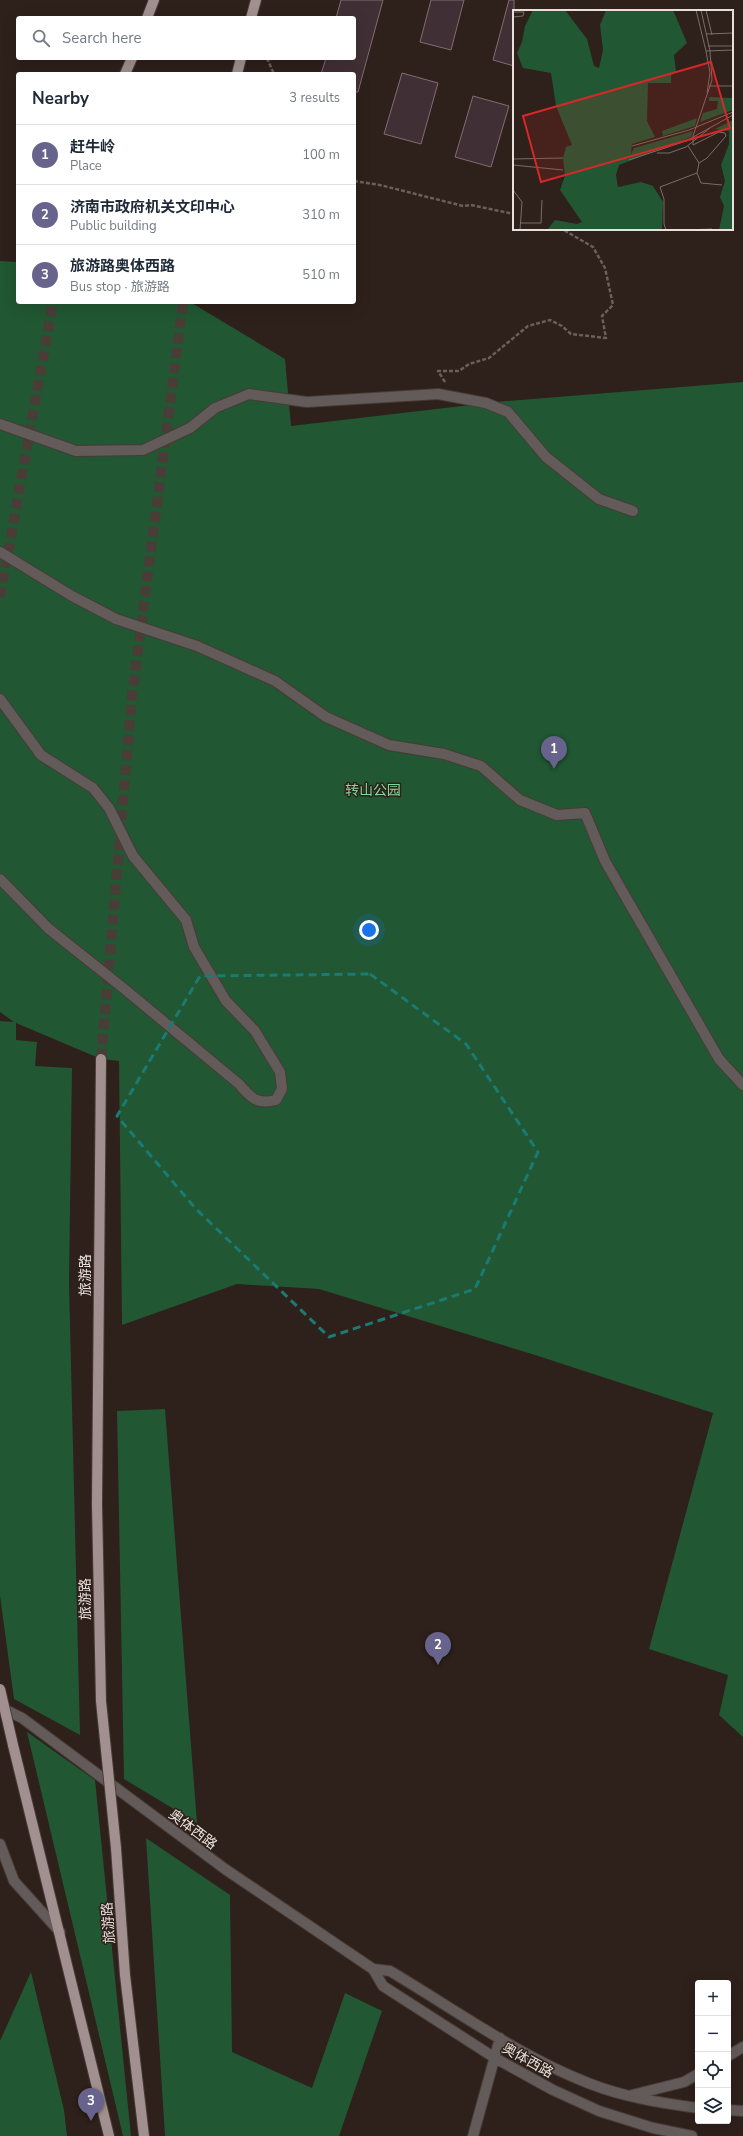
<!DOCTYPE html>
<meta charset="utf-8">
<style>
body{margin:0;font-family:"Nunito Sans","Noto Sans SC",sans-serif;background:#f6f6f7;color:#1f2937}
.controls{position:absolute;right:12px;bottom:12px;display:grid;overflow:hidden;border-radius:4px;box-shadow:0 4px 16px #0002}
.controls button{width:36px;height:36px;display:grid;place-items:center;padding:0;border:0;border-bottom:1px solid #e0e1e3;background:#fff;color:#1f2937;font:20px sans-serif}
.you{position:absolute;left:369px;top:930px;width:14px;height:14px;margin:-10px;border:3px solid #fff;border-radius:50%;background:#1a73e8;box-shadow:0 0 0 6px #1a73e833}
.badge{display:grid;place-items:center;width:26px;height:26px;border-radius:50%;background:#67638c;color:#fff;font-size:13px;font-weight:700}
.pin{position:absolute;translate:-50% -33px;filter:drop-shadow(0 1px 2px #0008)}
.pin::after{content:'';position:absolute;top:21px;width:14px;height:12px;background:inherit;clip-path:polygon(0 0,100% 0,50% 100%)}
.list{margin:0;padding:0;list-style:none}
h2{display:flex;justify-content:space-between;align-items:center;height:52px;margin:0;padding:0 16px;font-size:17px}
h2 small{font-size:13px;font-weight:400;color:#747a83}
.list li{display:grid;grid-template-columns:26px 1fr auto;gap:12px;align-items:center;box-sizing:border-box;height:60px;padding:0 16px;border-top:1px solid #e0e1e3}
.list b{display:block;font-size:15px;white-space:nowrap}
.list p{margin:0;font-size:13px;white-space:nowrap;color:#747a83}
.list em{font-size:13px;font-style:normal;color:#747a83}
.icon{flex:none;width:22px;height:22px;fill:none;stroke:currentColor;stroke-width:2;stroke-linecap:round;stroke-linejoin:round}
.map{position:relative;flex:none;width:743px;height:2136px;overflow:hidden}
.search{position:absolute;background:#fff;box-shadow:0 4px 16px #0002;left:16px;top:16px;width:340px;height:44px;display:flex;align-items:center;gap:10px;box-sizing:border-box;padding:0 14px;border-radius:4px;color:#747a83;font-size:15px}
.panel{position:absolute;background:#fff;box-shadow:0 4px 16px #0002;left:16px;top:72px;width:340px;height:232px;border-radius:4px}
.map>svg:first-child{display:block}
.green{fill:#215733}
.building{fill:#403035;stroke:#806d73}
.lines{fill:none;stroke-linecap:round;stroke-linejoin:round}
.major-tunnel{stroke:#4a3d37;stroke-width:10;stroke-dasharray:10 5;stroke-linecap:butt}
.minor-casing{stroke:#483b35;stroke-width:12}
.major-casing{stroke:#483b35;stroke-width:12}
.path{stroke:#6b5f59;stroke-width:2.5;stroke-dasharray:4 2;stroke-linecap:butt}
.minor{stroke:#635a5a;stroke-width:10}
.major{stroke:#a1908f;stroke-width:10}
.major-bridge-casing{stroke:#483b35;stroke-width:12;stroke-linecap:butt}
.major-bridge{stroke:#a1908f;stroke-width:10}
.marked{fill:none;stroke:#1a7b73;stroke-width:3;stroke-dasharray:8 5;stroke-linejoin:round}
.labels{text-anchor:middle;stroke-width:3;stroke-linejoin:round;paint-order:stroke}
.park-label{font-size:14px;fill:#80d898;stroke:#2e201a}
.street-label{font-size:14px;fill:#e9e0db;stroke:#2e201a}
.inset-road{fill:none;stroke:#796d67;stroke-width:1}
.view{fill:#d62828;fill-opacity:0.15;stroke:#d62828;stroke-width:2}
.inset-edge{fill:none;stroke:#e9e0db;stroke-width:2}
</style>
<div class="map">
<svg width="743" height="2136" viewBox="0 0 743 2136">
<rect width="100%" height="100%" fill="#2e201a"/>
<path class="green" d="M0 261 18 262V302H190L285 359 291 426 496 402 743 382V1737L719 1715 728 1675 649 1649 713 1413 535 1355 319 1289 237 1284 122 1325 119 1061 101 1059 16 1023V1040L37 1042 35 1066 72 1068 69 1282 80 1735 14 1699 0 1596V1021L14 1022 0 1012Z
M165 1409 197 1823 124 1779 117 1411Z
M27 1732 95 1780 131 2136H123Z
M146 1838 230 1895 232 2052 312 2088 345 1993 382 2011 339 2136H165Z
M31 1972 64 2110 67 2136H0V2041Z"/>
<path class="building" d="M341 0H383L358 92H354V74H321L326 58H354V18H336Z
M431 0H464L451 50 420 42Z
M509 0H514V66L493 60Z
M402 73 438 83 421 144 384 134Z
M473 96 509 106 491 167 455 157Z"/>
<g class="lines">
<path class="major-tunnel" d="M0 597 53 302
M101 1059 132 696 183 302"/>
<g class="minor-casing">
<path id="minor" d="M0 424 76 451 143 450 190 428 215 408 249 394 307 402 438 394 486 403 508 412 546 457 599 499 633 511
M0 552 72 596 116 619 197 646 275 681 326 717 389 745 444 754 481 766 520 800 557 815 585 813 605 861 719 1059 743 1085
M0 699 41 755 93 788 109 808 133 856 186 920 194 947 226 1001 255 1031 280 1072 282 1089 276 1100C257 1105 251 1098 239 1084L122 987 49 929 0 879
M0 1707 22 1718 225 1869 373 1969 383 1986 495 2058 553 2090 599 2111 653 2128 692 2136
M0 1844 14 1881 60 1932
M373 1969 390 1971C454 2009 519 2056 588 2083 623 2097 661 2103 698 2108
M728 2056 743 2047
M632 2095 684 2082 698 2074
M728 2110 743 2111
M473 2136 500 2038"/>
</g>
<g class="major-casing">
<path id="major" d="M147 18 154 0
M251 18 256 0
M125 74 132 58
M237 74 241 58
M101 1059 97 1504 101 1701
M13 1745 109 2136
M116 1848 125 1975 144 2136"/>
</g>
<path class="path" d="M267 58 274 74
M354 181 380 185 463 206 471 205 514 214
M445 382 438 371H459L469 364 489 358 528 326 550 320 562 326 571 334 606 338 602 316 613 305 605 268 593 247 562 229"/>
<use href="#minor" class="minor"/>
<use href="#major" class="major"/>
<g class="major-bridge-casing">
<path id="major-bridge" d="M0 1689 13 1745
M101 1701 116 1848"/>
</g>
<use href="#major-bridge" class="major-bridge"/>
</g>
<path class="marked" d="M370 974 466 1044 538 1152 475 1289 329 1337 196 1209 117 1116 200 976Z"/>
<g class="labels">
<g class="park-label">
<text x="373" y="795">转山公园</text>
</g>
<g class="street-label">
<text transform="translate(85 1275) rotate(-90)" y="5">旅游路</text>
<text transform="translate(85 1599) rotate(-91)" y="5">旅游路</text>
<text transform="translate(193 1829) rotate(37)" y="5">奥体西路</text>
<text transform="translate(108 1923) rotate(-94)" y="5">旅游路</text>
<text transform="translate(528 2060) rotate(29)" y="5">奥体西路</text>
</g>
</g>
<g transform="translate(513 10)">
<rect width="220" height="220" fill="#2e201a"/>
<path d="M20 0H52L74 29 81 56 86 58 90 40 87 15 93 0H160L174 33 161 45 163 62 158 65V73H135L134 111 142 127 119 134 118 144 121 138 180 121 178 127 106 155 103 165 105 177 128 172 140 176 150 192 149 220H34L42 210 64 214 69 212 47 180 52 166 50 148 53 137 59 135 43 96 38 63 10 58 4 43 9 32 12 16ZM196 87 220 88V100L187 112 190 103 204 99 205 91H196ZM184 108 182 116 150 126 149 121ZM220 110V220H206L211 196 207 187 212 171 208 155 216 134V121L202 119Z" fill="#215733"/>
<path class="inset-road" d="M183 0 193 41 220 40M188 0 197 41M193 0 199 25M0 2H11L10 6 0 7M193 24 220 23M195 36H220M193 41 197 63 194 83M196 76H220M119 136 176 120 220 102M175 136 186 153 184 163 188 173 209 175M144 143H156L173 137 197 118M0 149 50 148M116 150 173 131 220 105M186 153 194 148 213 126 212 123 206 122 180 135V126L199 70 197 41M0 155 50 160M0 180 9 192 7 220M8 213H28L29 190M153 220 151 214V189L147 177 184 163M172 220 199 219"/>
<path class="view" d="M198 52 217 118 28 172 10 106Z"/>
<rect width="220" height="220" class="inset-edge"/>
</g>
</svg>
<div class="controls">
<button>+</button>
<button>−</button>
<button><svg class="icon" aria-label="locate" viewBox="0 0 24 24"><circle cx="12" cy="12" r="6"/><path d="M12 2v4M12 18v4M2 12h4M18 12h4"/></svg></button>
<button><svg class="icon" aria-label="layers" viewBox="0 0 24 24"><path d="M12 4l9 5-9 5-9-5zM3 14l9 5 9-5"/></svg></button>
</div>
<div class="you"></div>
<div class="pin badge" style="left:554px;top:769px">1</div>
<div class="pin badge" style="left:438px;top:1665px">2</div>
<div class="pin badge" style="left:91px;top:2121px">3</div>
<div class="search"><svg class="icon" aria-label="search" viewBox="0 0 24 24"><circle cx="10" cy="10" r="6"/><path d="M15 15l6 6"/></svg>Search here</div>
<section class="panel">
<h2>Nearby<small>3 results</small></h2>
<ul class="list">
<li><span class="badge">1</span><div><b>赶牛岭</b><p>Place</p></div><em>100 m</em></li>
<li><span class="badge">2</span><div><b>济南市政府机关文印中心</b><p>Public building</p></div><em>310 m</em></li>
<li><span class="badge">3</span><div><b>旅游路奥体西路</b><p>Bus stop · 旅游路</p></div><em>510 m</em></li>
</ul>
</section>
</div>
